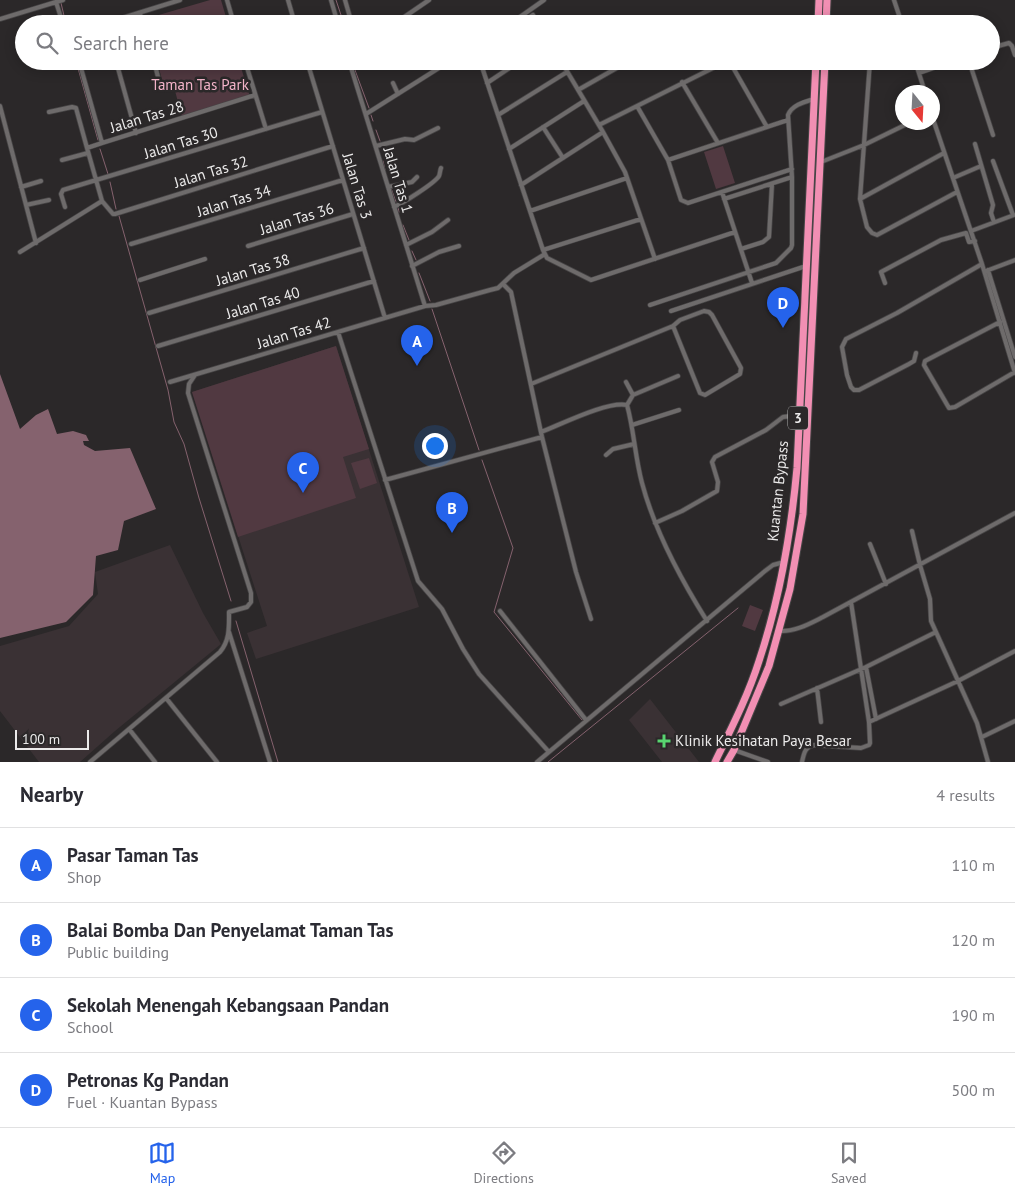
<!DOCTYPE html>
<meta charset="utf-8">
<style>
body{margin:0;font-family:"PT Sans",sans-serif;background:#f2f2f3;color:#2b2b33}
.compass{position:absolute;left:895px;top:85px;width:45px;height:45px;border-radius:50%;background:#fff;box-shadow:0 2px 12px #0003;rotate:162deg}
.scale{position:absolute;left:15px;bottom:12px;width:74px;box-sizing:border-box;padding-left:5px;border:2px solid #ebeaea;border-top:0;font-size:14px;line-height:18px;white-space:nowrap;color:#ebeaea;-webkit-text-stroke:4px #2b2829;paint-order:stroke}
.you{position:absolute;left:434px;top:445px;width:18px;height:18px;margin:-12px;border:4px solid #fff;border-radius:50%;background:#1a73e8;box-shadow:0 0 0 8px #1a73e833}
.badge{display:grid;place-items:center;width:32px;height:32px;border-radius:50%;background:#2563eb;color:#fff;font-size:16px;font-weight:700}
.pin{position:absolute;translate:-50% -41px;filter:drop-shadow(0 1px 2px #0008)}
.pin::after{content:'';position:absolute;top:26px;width:18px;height:15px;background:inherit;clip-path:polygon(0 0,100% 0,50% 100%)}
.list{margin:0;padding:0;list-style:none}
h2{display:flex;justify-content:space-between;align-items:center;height:65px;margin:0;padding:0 20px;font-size:21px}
h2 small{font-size:16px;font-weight:400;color:#7c7c81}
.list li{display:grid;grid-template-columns:32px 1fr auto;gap:15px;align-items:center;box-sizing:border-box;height:75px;padding:0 20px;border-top:1px solid #e1e1e2}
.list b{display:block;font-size:19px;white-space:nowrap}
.list p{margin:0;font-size:16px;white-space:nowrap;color:#7c7c81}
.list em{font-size:16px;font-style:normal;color:#7c7c81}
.icon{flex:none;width:28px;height:28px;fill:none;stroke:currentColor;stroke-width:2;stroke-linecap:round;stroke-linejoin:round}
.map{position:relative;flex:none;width:1015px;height:762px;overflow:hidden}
.search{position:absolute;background:#fff;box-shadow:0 2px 12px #0003;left:15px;right:15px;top:15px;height:55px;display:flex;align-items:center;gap:12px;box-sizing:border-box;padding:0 18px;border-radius:28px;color:#7c7c81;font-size:19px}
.sheet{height:365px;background:#fff}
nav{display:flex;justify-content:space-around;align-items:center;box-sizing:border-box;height:70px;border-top:1px solid #e1e1e2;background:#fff;font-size:14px;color:#7c7c81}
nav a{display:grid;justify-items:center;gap:2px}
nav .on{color:#2563eb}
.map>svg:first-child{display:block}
.built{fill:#3a3134}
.green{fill:#513941}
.water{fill:#85626e}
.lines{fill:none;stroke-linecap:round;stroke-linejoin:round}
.stream{stroke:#85626e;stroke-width:1}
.street-casing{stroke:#474546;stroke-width:5.5}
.highway-casing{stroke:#474546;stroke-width:9}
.street{stroke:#6e6b6b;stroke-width:4}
.highway{stroke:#f28fb3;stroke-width:7}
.poi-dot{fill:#58d570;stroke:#2b2829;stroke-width:2}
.labels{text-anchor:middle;stroke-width:5;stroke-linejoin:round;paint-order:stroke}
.shield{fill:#2b2829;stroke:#b1b0b0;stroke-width:1}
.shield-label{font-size:14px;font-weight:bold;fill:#ebeaea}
.park-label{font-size:15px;fill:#f3b4c9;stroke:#2b2829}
.street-label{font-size:15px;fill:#ebeaea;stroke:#2b2829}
.poi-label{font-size:15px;fill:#ebeaea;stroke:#2b2829;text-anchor:start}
</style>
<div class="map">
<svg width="1015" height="762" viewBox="0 0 1015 762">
<rect width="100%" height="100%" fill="#2b2829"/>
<path class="built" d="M336 346 419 607 256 659 247 633 267 626 192 392Z
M170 545 203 613 221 644 115 731 80 762H39L0 711V646L69 626 98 594 95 572Z
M650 699 699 762H662L629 720Z"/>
<path class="green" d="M210 0H221L228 24H146L145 19Z
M157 61H239L250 97 182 117 174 87 169 85 164 87Z
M723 146 735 183 716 189 704 152Z
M336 346 369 449 343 457 356 498 238 537 192 392Z
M369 458 377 483 360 489 351 463Z
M750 605 763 610 755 631 742 626Z"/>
<path class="water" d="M0 374 20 429 36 415 48 409 57 434 73 431 86 435 89 441H83L84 445 95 451 130 448 156 509 124 521 118 550 96 556 93 595 66 622 0 638Z"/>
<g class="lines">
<path class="stream" d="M336 0 344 24
M61 3 66 24
M76 61 98 140
M352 62 369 108
M371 115 373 121
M376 130 380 141
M100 149 108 174
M383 161 385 170
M110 182 116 209
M391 188 396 202
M398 207 399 212
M119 216 168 390 174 422 184 444 199 498 231 601
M403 225 409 240
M412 251 416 260
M419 273 430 301
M432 309 479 450
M482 460 513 548 494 612 582 720
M236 621 278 762
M548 762 738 608"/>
<g class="street-casing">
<path id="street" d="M227 0 234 24
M288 0 295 24
M331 0 338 24
M345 0 352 24
M894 0 902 24
M56 2 63 0
M140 13 143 24
M533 15 538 24
M0 19 56 2 63 24
M103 24 180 0
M394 24 429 0
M510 24 544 0
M520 24 533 15
M696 24 704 20
M991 48 1009 43 1012 46 1015 55
M79 61 102 143 87 148 102 201 113 214H115L333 146
M116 61 136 133
M154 61 160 85
M245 61 266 129
M307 61 385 318
M349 61 425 306
M434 61 437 69
M480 61 543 250 547 258 591 280 735 232
M561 61 603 132 625 172 655 259
M870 61 860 199 867 227 872 233 877 235 957 192
M915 61 925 92
M969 61 993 135
M308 66 321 61
M919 73 953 61
M682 82 718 143
M393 83 398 94
M487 83 520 61
M578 90 629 61
M0 106 36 243
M637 106 668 160 681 200 688 203 792 169
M49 112 72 107 76 108 87 148
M366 114 450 61
M498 115 567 72
M932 116 982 264 1015 373
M599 125 725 62 731 64 767 127
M543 127 563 158
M102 143 255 95
M975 144 993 205 991 213 994 222
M376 146 405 139 414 140 438 128
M509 149 584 101
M62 160 88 153
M668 160 788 120
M993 161 1013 215
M821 162 864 145 911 122
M953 178 981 166
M521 185 603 132
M21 187 41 181
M388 187 412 182 417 177
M722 192 752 283
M724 199 792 177
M860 199 944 153
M26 205 49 200
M65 207 61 194 63 190 322 112
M394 207C403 203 435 183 439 176 440 174 440 170 441 168
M530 211 627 178
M971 231 1014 215
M131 244 343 180
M406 245 432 232 448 220
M248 246 353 214
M741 249 763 242 769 237 772 184
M543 250 641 219
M20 252 102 201
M412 266 439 252 459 246
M988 270 1015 357
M986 271 1015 260
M140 280 205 259
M885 283 881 272 941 240 966 233 969 242 975 241
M503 284 511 292 542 437 576 572 591 619
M650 305 776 263 791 248 792 245V177L788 115C792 105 804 102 814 99
M671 311 806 266
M149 313 364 248
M1000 322 925 361 924 365 949 408 955 407 1015 372
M673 326 700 393 705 395 740 374 741 368 712 315 709 312 704 311
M338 332 418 581 442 609 463 649 479 674 549 752
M158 346 374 281
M916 353 914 361 909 364 859 390H854L851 387 847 375 842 347 846 339 897 313 982 264
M170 382 425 306 436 305 490 290 498 288 514 273 545 254
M626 382 633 395
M531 384 673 326 680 320 704 311
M627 405C634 430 635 457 642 483 655 532 680 578 707 621
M632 425 679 410
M541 432C562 424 607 401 627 405L633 395 678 376
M606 455 613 449 634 444
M385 480 542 437
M655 523 682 511 717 491 718 482 712 462 715 457 766 430 783 417 799 415
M912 531 920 565 930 599 931 621 936 632
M870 544 886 584
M500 611 586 720
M779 631C795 632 809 624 823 617L1015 513
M229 632 270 762
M866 667 876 719
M817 688 821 722
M166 698 217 762
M781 704 866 667 936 632 977 723 988 762
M869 722 958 681 1015 651
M129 729 155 762
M982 737 1015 721
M734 750 768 762
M90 762 220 652C230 640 229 627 229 612L247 607 251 602V593L188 393 189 384 195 375
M537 762 765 571 773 565 784 562
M802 762C804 753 805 747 814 745L861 748 869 745 870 743 869 722 851 602"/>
</g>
<g class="highway-casing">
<path id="highway" d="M818 24 819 0
M826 24 827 0
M715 762C731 729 748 696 759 661 780 598 791 533 797 468L816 61
M727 762 734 750 769 666 790 589 803 514 825 61"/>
</g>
<use href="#street" class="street"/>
<use href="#highway" class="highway"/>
</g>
<path class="poi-dot" d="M661.5 733.5h5v5h5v5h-5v5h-5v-5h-5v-5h5z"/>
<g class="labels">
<rect class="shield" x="788" y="406.5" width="20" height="23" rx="4"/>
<g class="shield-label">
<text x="798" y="423">3</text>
</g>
<g class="park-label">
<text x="200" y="90">Taman Tas Park</text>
</g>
<g class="street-label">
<text transform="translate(147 117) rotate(-17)" y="5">Jalan Tas 28</text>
<text transform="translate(181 143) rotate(-17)" y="5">Jalan Tas 30</text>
<text transform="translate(211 172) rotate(-17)" y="5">Jalan Tas 32</text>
<text transform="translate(398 180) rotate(73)" y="5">Jalan Tas 1</text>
<text transform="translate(357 186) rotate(73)" y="5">Jalan Tas 3</text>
<text transform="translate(234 201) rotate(-17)" y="5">Jalan Tas 34</text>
<text transform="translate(297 219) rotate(-17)" y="5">Jalan Tas 36</text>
<text transform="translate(253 270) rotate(-17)" y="5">Jalan Tas 38</text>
<text transform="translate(263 303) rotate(-17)" y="5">Jalan Tas 40</text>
<text transform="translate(294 333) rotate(-17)" y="5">Jalan Tas 42</text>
<text transform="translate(778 491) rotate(-84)" y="5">Kuantan Bypass</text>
</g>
<g class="poi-label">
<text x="675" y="746">Klinik Kesihatan Paya Besar</text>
</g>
</g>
</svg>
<svg class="compass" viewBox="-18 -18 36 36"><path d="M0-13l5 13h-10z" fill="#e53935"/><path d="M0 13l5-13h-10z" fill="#7c7c81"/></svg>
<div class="scale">100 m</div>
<div class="you"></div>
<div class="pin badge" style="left:417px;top:366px">A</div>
<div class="pin badge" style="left:452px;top:533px">B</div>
<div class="pin badge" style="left:303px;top:493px">C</div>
<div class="pin badge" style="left:783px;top:328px">D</div>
<div class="search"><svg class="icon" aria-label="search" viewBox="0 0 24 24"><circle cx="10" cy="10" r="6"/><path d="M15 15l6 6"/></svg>Search here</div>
</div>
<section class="sheet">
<h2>Nearby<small>4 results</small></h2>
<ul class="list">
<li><span class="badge">A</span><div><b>Pasar Taman Tas</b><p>Shop</p></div><em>110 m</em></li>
<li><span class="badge">B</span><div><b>Balai Bomba Dan Penyelamat Taman Tas</b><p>Public building</p></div><em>120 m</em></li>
<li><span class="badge">C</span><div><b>Sekolah Menengah Kebangsaan Pandan</b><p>School</p></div><em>190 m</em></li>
<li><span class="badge">D</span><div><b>Petronas Kg Pandan</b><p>Fuel · Kuantan Bypass</p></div><em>500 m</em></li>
</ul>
</section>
<nav>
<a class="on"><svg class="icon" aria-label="map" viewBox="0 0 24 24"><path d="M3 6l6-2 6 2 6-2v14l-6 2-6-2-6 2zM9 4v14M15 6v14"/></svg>Map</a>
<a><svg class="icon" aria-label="directions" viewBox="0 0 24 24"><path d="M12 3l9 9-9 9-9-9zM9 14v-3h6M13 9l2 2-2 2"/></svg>Directions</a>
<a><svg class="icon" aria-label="saved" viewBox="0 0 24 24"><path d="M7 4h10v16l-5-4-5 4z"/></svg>Saved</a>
</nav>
